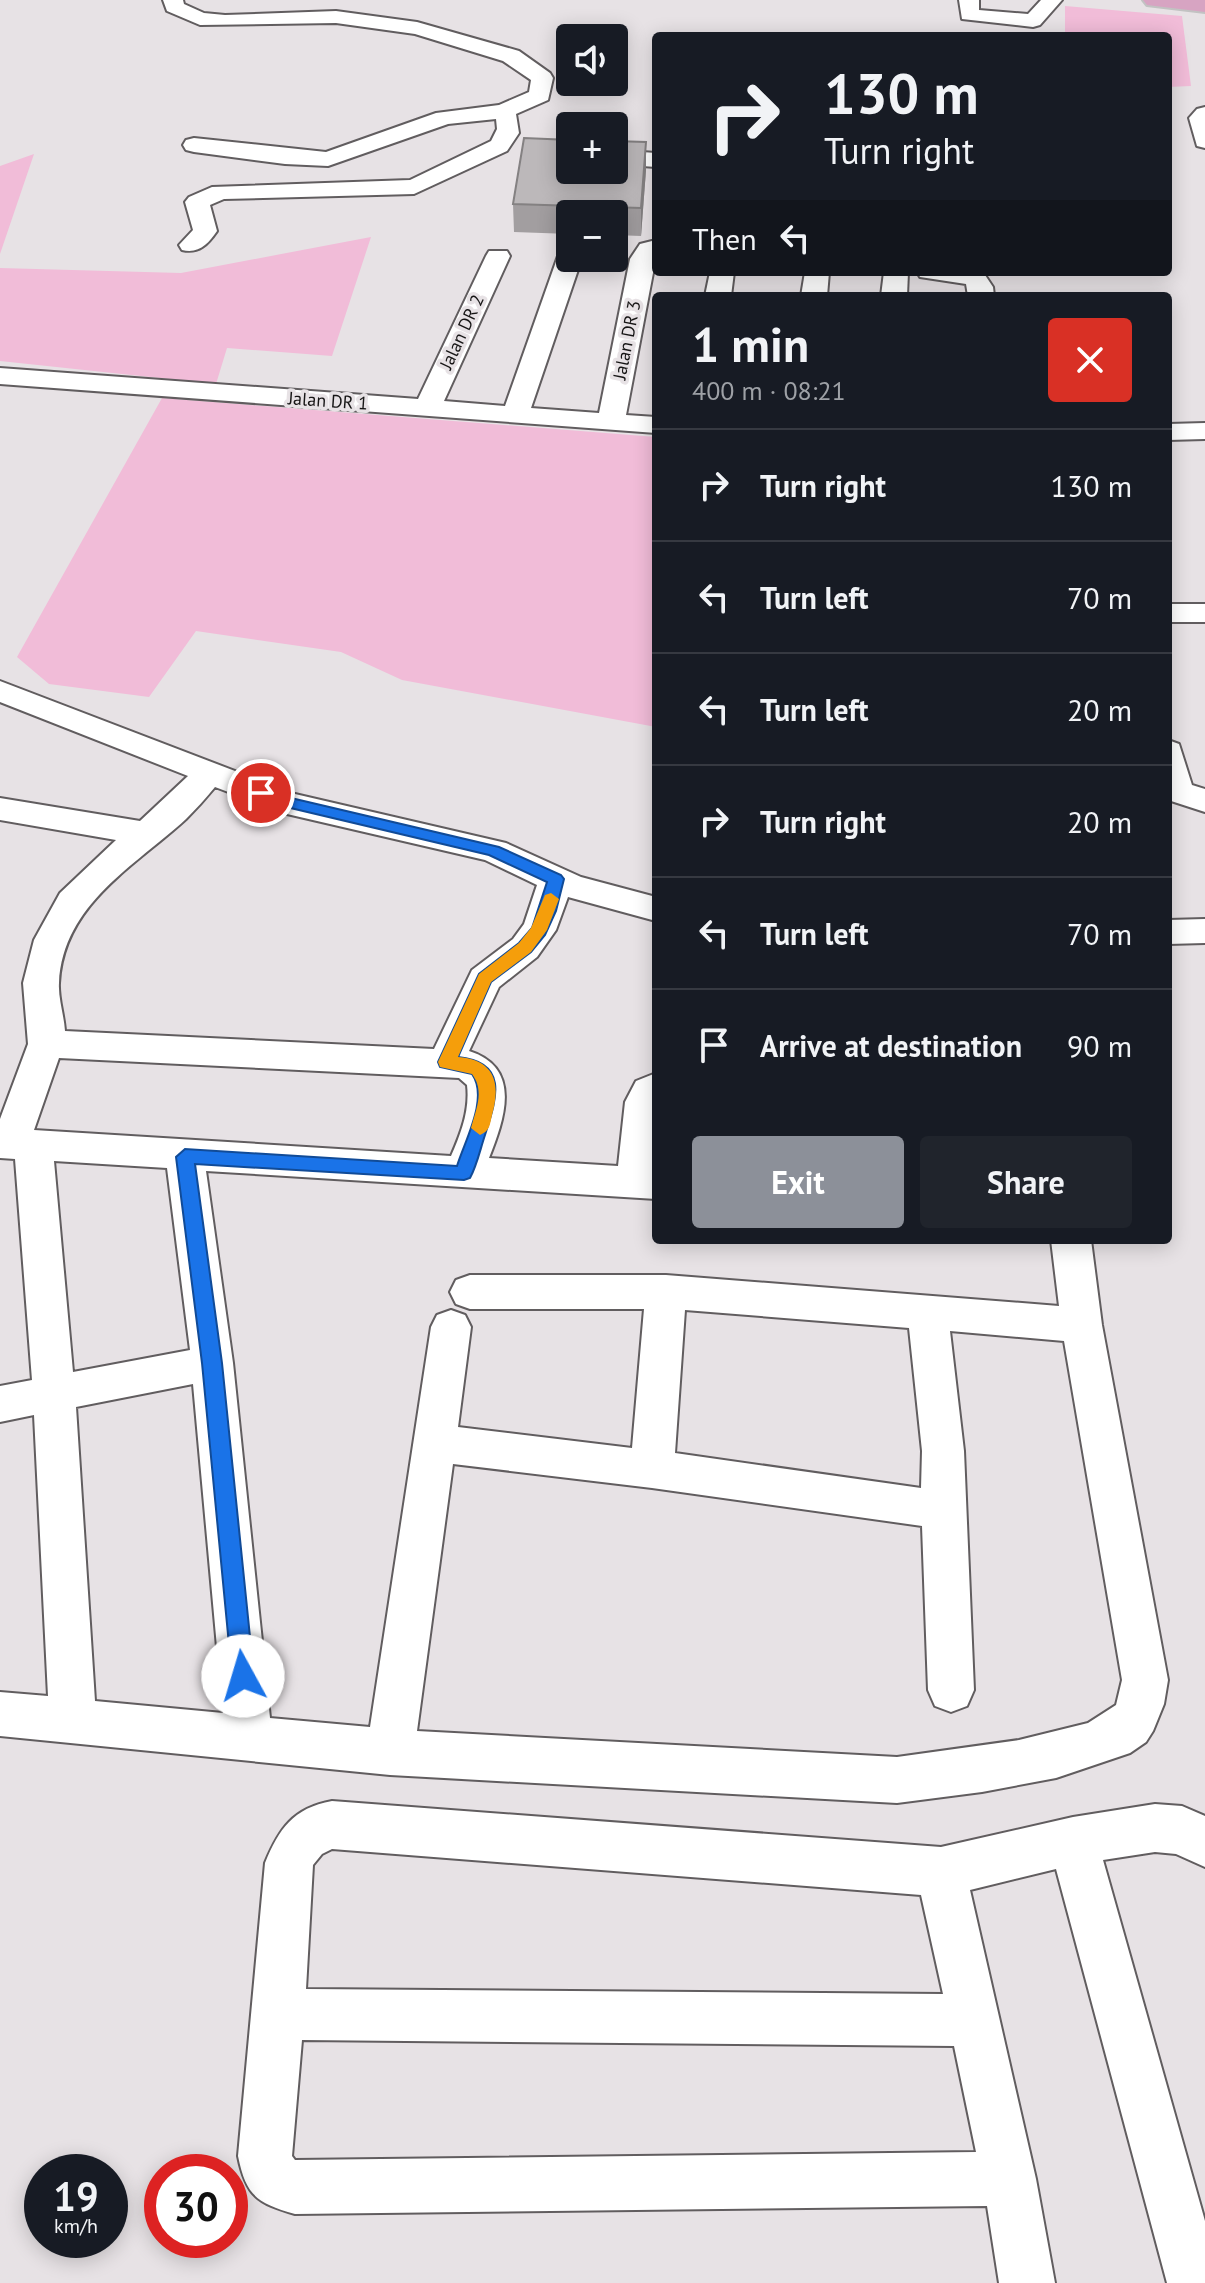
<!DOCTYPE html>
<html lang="en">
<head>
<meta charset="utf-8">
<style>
  :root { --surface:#171b24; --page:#20242c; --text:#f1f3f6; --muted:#9ea1a6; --line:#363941; --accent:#8c9099 }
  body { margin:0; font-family:"PT Sans",sans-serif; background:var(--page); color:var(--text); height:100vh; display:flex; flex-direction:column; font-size:30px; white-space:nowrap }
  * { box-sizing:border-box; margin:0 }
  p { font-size:26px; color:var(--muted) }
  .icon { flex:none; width:44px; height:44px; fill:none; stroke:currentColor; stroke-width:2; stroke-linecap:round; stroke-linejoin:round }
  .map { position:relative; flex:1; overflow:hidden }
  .drawer { position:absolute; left:652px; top:292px; width:520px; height:952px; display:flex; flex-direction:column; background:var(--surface); border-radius:8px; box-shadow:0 4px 20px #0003 }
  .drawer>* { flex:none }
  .guide { position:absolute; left:652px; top:32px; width:520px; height:244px; border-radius:8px; box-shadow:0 4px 20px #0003; background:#171b24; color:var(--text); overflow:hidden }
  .tools { position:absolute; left:556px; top:24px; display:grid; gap:16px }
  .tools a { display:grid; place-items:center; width:72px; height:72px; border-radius:8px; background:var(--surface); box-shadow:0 4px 20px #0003; font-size:40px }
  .speed { position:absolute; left:24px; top:2154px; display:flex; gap:16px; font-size:40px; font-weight:700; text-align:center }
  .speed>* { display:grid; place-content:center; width:104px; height:104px; border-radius:50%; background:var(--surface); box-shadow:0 4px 20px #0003; line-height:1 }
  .speed small { font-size:20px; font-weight:400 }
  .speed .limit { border:12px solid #d22; background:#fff; color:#111 }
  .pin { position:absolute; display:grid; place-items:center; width:68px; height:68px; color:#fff; margin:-34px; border:4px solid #fff; border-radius:50%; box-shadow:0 2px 8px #0007 }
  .me { position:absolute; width:88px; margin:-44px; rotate:354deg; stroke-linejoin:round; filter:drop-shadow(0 0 6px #0008) }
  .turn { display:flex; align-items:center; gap:28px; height:168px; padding:0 40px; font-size:36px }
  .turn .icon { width:104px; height:104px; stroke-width:2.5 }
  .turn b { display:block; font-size:56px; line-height:68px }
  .then { display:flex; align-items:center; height:76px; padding:0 40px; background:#0003; gap:16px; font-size:30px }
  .round { display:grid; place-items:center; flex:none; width:84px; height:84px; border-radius:8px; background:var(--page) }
  .headline { display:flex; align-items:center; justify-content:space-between; height:136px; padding:0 40px }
  h1 { font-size:48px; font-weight:700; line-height:60px }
  .action { display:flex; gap:16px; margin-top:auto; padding:16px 40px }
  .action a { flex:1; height:92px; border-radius:8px; background:var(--accent); color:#fff; font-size:32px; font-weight:700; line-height:92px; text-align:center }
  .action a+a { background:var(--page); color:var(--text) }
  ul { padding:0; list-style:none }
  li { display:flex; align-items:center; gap:24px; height:112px; padding:0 40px; border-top:2px solid var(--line) }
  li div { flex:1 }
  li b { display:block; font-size:30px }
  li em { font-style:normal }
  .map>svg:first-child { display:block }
  .green { fill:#f1bcd8 }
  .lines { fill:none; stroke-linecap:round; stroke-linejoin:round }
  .minor-casing { stroke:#615d5f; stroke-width:4 }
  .major-casing { stroke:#c2c2c2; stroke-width:4 }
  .minor { fill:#fff; fill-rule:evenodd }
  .major { fill:#d7a4c2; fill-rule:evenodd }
  .wall { fill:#a29ea0 }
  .shaded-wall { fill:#848182 }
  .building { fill:#bcb8ba; stroke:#848182; stroke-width:2 }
  .route { fill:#1a73e8; stroke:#114b97; stroke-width:2 }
  .slow { fill:#f59e0b }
  .labels { text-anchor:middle; stroke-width:7; stroke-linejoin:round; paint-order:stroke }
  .far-street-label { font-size:18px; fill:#161515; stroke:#e7e2e5 }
</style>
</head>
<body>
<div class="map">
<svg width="1205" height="2283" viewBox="0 0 1205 2283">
  <rect width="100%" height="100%" fill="#e7e2e5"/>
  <g class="green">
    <path d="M1065,6L1182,16L1191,86L1168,87V36H1065Z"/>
    <path d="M34,154L0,254V166Z"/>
    <path d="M371,237L332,356L227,348L216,384L0,361V268L181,273Z"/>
    <path d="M162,398L656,437V727L402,680L341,652L196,631L149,697L49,684L17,657Z"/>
  </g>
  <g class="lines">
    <g class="minor-casing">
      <g id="minor">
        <path d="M163,0H183L184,4L204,13L225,15L336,11L417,22L519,51L550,73L553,78L548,100L516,114L519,133L507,151L414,194L224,199L210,205L217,231C208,244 199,254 182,250L179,245L193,230L185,202L189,197L212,187L410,180L491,141L497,129L496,119L448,124L328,166L285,164L194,152L186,150L183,145L186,140L194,138L326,152L436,113L499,105L529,92L531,80L503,61L415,34L336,23L200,25L167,11Z"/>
        <path d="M959,0H979V10L1028,14L1041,0H1062L1040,25L1033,27L962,19Z"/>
        <path d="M1205,107V148L1197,146L1189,118L1197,109Z"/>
        <path d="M614,150L656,153V167L614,164Z"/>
        <path d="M656,240V257L626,415L656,417V433L0,384V368L418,399L486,256L489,251H507L510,256L444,401L505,406L558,256L561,251L570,249V258H582L531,408L599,413L630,259L640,244Z"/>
        <path d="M710,272H734L731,296H705Z"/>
        <path d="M805,272H829L827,296H801Z"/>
        <path d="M884,272H908L907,296H881Z"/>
        <path d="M917,272H983L993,287L994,296H968L966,284L920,277Z"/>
        <path d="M1205,423V439L1168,440V424Z"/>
        <rect x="1168" y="604" width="37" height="18"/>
        <path d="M0,681L295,794L506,843L581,877L656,897V921L568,897L556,930L537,957L499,987L469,1051C523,1068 504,1120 489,1158L618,1166L625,1102L636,1081L656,1073V1199L206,1171L233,1363L270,1718L370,1727L431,1327L437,1315L451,1310L465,1315L471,1327L458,1427L632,1448L644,1309H470L456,1304L450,1292L456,1280L470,1275H666L1059,1306L1051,1240H1091L1102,1325L1168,1680L1164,1704L1153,1731L1146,1742L1130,1753L1056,1778L982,1792L897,1803L390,1775L0,1736V1692L48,1696L34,1415L0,1422V1386L32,1380L15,1159L0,1158V1119L28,1044L23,983L34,940L60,893L116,840L0,820V798L140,821L188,776L0,702ZM215,787L287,814L485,860L537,885L524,924L513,939L472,970L434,1049L65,1031C64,1015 58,998 59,983C63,904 135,866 186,819C196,809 206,798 215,787ZM59,1058L459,1078L467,1085C470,1110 461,1133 451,1156L34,1130ZM54,1161L167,1168L190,1350L73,1372ZM685,1310L909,1328L922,1451L921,1488L675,1453ZM950,1331L1064,1341L1122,1680L1116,1705L1088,1723L1019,1740L897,1757L417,1731L453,1464L652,1488L922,1526L928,1690L935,1706L951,1712L967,1706L974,1690L964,1451ZM193,1384L223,1713L95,1701L76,1407Z"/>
        <path d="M1168,740L1179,744L1192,785L1205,789V812L1168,800Z"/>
        <path d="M1205,919V943L1168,944V920Z"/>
        <path d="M332,1801L941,1847L1073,1817L1155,1804L1182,1806L1205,1816V1867L1176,1854L1155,1852L1103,1860L1205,2221V2283H1167L1056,1869L970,1890L1036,2179L1055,2283H999L987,2206L295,2214C257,2203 246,2196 238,2156L265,1863C279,1829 293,1808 332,1801ZM332,1849L921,1895L943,1994L306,1989L313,1865L322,1854ZM302,2040L954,2046L976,2152L295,2160L292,2156Z"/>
      </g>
    </g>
    <g class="major-casing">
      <path id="major" d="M1143,0H1205V12L1147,5Z"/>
    </g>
    <use href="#minor" class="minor"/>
    <use href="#major" class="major"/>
  </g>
  <path class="wall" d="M646,142V170L641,236L614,235V214H570V234L514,232L513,204Z"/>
  <path class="shaded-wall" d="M646,142V170L641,236V208Z"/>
  <path class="building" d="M524,138L570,140V170H614V141L646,142L641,208L513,204Z"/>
  <path class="route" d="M261,788L291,798L499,847L561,875L564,879L556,911L545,935L531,952L491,982L458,1057C510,1062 496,1100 485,1135C480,1150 477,1165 470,1178L464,1180L195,1164L222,1363L254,1676L251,1683L243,1686L235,1683L232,1676L202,1363L176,1157L185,1149L457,1166C465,1140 489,1098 472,1074L440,1067L438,1062L479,974L519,943L532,928L547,882L489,855L282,806L256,797L253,793Z"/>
  <path class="slow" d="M551,893L559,899L547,930L531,952L491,982L458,1057C495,1060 501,1083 492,1115C490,1124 490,1131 480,1135L471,1128C476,1109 485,1091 472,1074L440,1067L438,1062L479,974L519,943L531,928L545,895Z"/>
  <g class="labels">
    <g class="far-street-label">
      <text transform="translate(462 332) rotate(-65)" y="6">Jalan DR 2</text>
      <text transform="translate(627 340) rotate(-79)" y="6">Jalan DR 3</text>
      <text transform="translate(328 401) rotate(4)" y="6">Jalan DR 1</text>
    </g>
  </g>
</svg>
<div class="tools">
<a><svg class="icon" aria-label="sound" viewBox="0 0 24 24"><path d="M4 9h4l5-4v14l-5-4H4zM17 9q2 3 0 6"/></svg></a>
<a>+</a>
<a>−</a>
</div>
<div class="speed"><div>19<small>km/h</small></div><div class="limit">30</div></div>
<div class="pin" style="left:261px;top:793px;background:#d93025"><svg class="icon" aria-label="arrive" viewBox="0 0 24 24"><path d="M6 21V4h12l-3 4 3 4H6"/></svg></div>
<svg class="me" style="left:243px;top:1676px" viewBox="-20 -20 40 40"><circle r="19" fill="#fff"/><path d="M0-13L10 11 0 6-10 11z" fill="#1a73e8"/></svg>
<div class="guide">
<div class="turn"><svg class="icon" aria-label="right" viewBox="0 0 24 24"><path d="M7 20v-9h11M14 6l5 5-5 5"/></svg><div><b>130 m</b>Turn right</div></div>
<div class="then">Then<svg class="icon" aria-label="left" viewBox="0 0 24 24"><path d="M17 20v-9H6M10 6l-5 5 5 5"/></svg></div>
</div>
<section class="drawer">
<div class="headline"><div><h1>1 min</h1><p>400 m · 08:21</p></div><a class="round" style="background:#d93025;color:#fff"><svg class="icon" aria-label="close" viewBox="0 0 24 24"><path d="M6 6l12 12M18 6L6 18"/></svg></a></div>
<ul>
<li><svg class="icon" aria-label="right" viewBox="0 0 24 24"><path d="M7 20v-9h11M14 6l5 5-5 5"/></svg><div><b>Turn right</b></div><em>130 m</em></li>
<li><svg class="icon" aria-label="left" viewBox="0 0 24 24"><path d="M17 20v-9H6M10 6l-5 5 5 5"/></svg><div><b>Turn left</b></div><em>70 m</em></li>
<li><svg class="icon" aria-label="left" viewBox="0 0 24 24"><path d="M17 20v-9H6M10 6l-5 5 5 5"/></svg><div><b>Turn left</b></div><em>20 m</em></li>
<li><svg class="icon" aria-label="right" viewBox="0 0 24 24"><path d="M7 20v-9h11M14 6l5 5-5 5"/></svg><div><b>Turn right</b></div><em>20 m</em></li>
<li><svg class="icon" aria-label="left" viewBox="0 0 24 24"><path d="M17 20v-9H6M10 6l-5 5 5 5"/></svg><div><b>Turn left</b></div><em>70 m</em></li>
<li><svg class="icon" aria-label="arrive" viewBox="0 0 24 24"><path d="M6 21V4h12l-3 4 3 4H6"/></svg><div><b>Arrive at destination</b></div><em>90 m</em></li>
</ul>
<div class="action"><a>Exit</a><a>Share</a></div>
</section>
</div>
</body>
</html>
